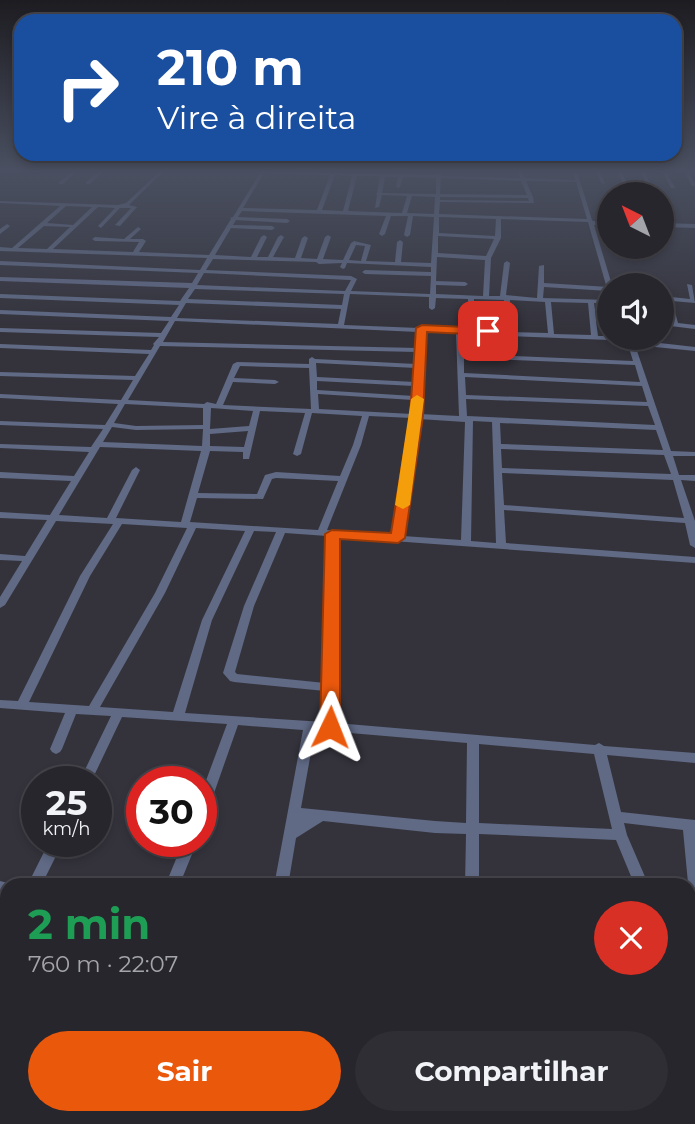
<!DOCTYPE html>
<html lang="pt">
<head>
<meta charset="utf-8">
<style>
  :root { --surface:#27262d; --page:#2f2e35; --text:#f1f3f6; --muted:#a4a5aa; --line:#434349; --accent:#ea580c }
  body { margin:0; font-family:Montserrat,sans-serif; background:var(--page); color:var(--text); height:100vh; display:flex; flex-direction:column; font-size:26px; white-space:nowrap }
  * { box-sizing:border-box; margin:0 }
  p { font-size:23px; color:var(--muted) }
  .icon { flex:none; width:38px; height:38px; fill:none; stroke:currentColor; stroke-width:2; stroke-linecap:round; stroke-linejoin:round }
  .map { position:relative; flex:1; overflow:hidden }
  .details { position:absolute; left:0px; top:878px; width:696px; height:247px; display:flex; flex-direction:column; background:var(--surface); border-radius:21px 21px 0 0; box-shadow:0 4px 10px #0003,0 0 0 2px var(--line) }
  .details>* { flex:none }
  .hud { position:absolute; left:14px; top:14px; width:668px; height:147px; border-radius:21px; box-shadow:0 4px 10px #0003,0 0 0 2px var(--line); background:#1a4fa0; color:#fff; overflow:hidden }
  .needle { width:46px; rotate:318deg }
  .buttons { position:absolute; left:597px; top:182px; display:grid; gap:14px }
  .buttons a { display:grid; place-items:center; width:77px; height:77px; border-radius:50%; background:var(--surface); box-shadow:0 4px 10px #0003,0 0 0 2px var(--line); font-size:35px }
  .speed { position:absolute; left:21px; top:766px; display:flex; gap:14px; font-size:35px; font-weight:700; text-align:center }
  .speed>* { display:grid; place-content:center; width:91px; height:91px; border-radius:50%; background:var(--surface); box-shadow:0 4px 10px #0003,0 0 0 2px var(--line); line-height:1 }
  .speed small { font-size:18px; font-weight:400 }
  .speed .limit { border:10px solid #d22; background:#fff; color:#111 }
  .pin { position:absolute; display:grid; place-items:center; width:60px; height:60px; color:#fff; margin:-30px; border-radius:14px; box-shadow:0 4px 10px #0006 }
  .me { position:absolute; width:77px; margin:-38px; rotate:2deg; stroke-linejoin:round; filter:drop-shadow(0 0 5px #0008) }
  .turn { display:flex; align-items:center; gap:24px; height:147px; padding:0 28px; font-size:32px }
  .turn .icon { width:91px; height:91px; stroke-width:2.5 }
  .turn b { display:block; font-size:49px; line-height:60px }
  .round { display:grid; place-items:center; flex:none; width:74px; height:74px; border-radius:37px; background:var(--page) }
  .overview { display:flex; align-items:center; justify-content:space-between; height:119px; padding:0 28px }
  h1 { font-size:42px; font-weight:700; line-height:52px; color:#1e9e55 }
  .primary-button { display:flex; gap:14px; margin-top:auto; padding:14px 28px }
  .primary-button a { flex:1; height:80px; border-radius:42px; background:var(--accent); color:#fff; font-size:28px; font-weight:700; line-height:80px; text-align:center }
  .primary-button a+a { background:var(--page); color:var(--text) }
  .map>svg:first-child { display:block }
  .lines { fill:none; stroke-linecap:round; stroke-linejoin:round }
  .minor { fill:#606a85; fill-rule:evenodd }
  .route { fill:#ea580c; stroke:#983908; stroke-width:2 }
  .slow { fill:#f59e0b }
</style>
</head>
<body>
<div class="map">
<svg width="695" height="1124" viewBox="0 0 695 1124">
  <rect width="100%" height="100%" fill="#34333c"/>
  <g class="lines">
    <g class="minor">
      <path d="M73,171H77L63,184H59V182Z"/>
      <path d="M100,171H104L90,184H86V182Z"/>
      <path d="M160,171H164L129,205L137,207L120,226L115,225L131,208H120L101,228L98,226L115,208L98,207L53,249L133,252L139,242L95,241L92,239L95,237L124,239L138,227L141,229L130,239H143L146,241L139,252L209,255L231,219L230,218L233,217L260,173L241,172L239,171L437,175L439,172L441,173V176L520,178L518,171H522L525,178L575,180L573,171H577L592,220L593,221H609V225H594L612,285H609V287L606,285L588,222L501,219V238L491,258L489,296H500L504,263L507,261L510,263L506,295L537,298L539,266L544,265V283L609,287V291L544,287L543,298L609,300V304L594,303L596,317L609,318V322L596,321L598,336H609V338H612L609,340L462,334L464,354L633,361L626,338H632L633,340L695,347V351L635,345L671,451L695,452V456H673L679,475H695V481L681,480L695,521V548L690,545L685,523L504,510L506,543L695,557V563L337,537L336,685L338,688L336,691V723L595,745L599,743L604,746L695,753V763L607,755L621,812L695,820V889L690,887L688,883L683,830L624,823L627,835L649,886H635L616,840L479,834V886H465L466,834L435,833L323,821L296,838L288,886H274L303,730L238,725L207,813L206,817L201,818V794L227,724L122,717L91,782H79L111,716L76,714L62,749L60,752L56,754L52,752L50,749L65,713L0,708V700L18,701L80,576L113,524L56,521L5,605L0,608V597L22,561L0,560V554L25,556L47,520L0,518V512L50,515L71,481L0,478V472L74,476L89,452L0,448V444L91,447L103,429L0,425V421L105,425L118,404L0,398V394L121,400L133,380L0,376V372L135,376L149,354L0,348V344L151,350L154,345L153,344L159,337L0,332V328L161,333L169,321L0,314V310L171,317L179,305L0,298V294L180,301L189,288L0,281V277L192,283L198,273L0,265V261L200,270L207,258L0,251V247L12,248L60,206L0,203V201L118,205L126,203ZM264,173L330,175L317,210L243,208ZM335,175L352,176L343,211L322,210ZM357,176H380L377,193L376,194L377,195L375,208L379,207L382,195L407,196L402,213L348,211ZM385,177H398L396,187L398,188L400,187L403,177L436,178V194L382,193ZM441,178L521,181L527,195L440,194ZM526,181L576,182L587,219L439,214L440,202L534,203L533,197ZM412,196L435,197L434,214L407,213ZM440,197L528,198L529,201L440,200ZM66,206L92,207L73,225L47,223ZM242,211L386,216L379,234L382,236L385,234L391,216H408L404,235L407,237L410,235L413,216L434,217L431,263L401,262L403,242L400,240L397,242L395,262L366,261L371,245L354,241L351,243L343,260L323,259L331,237L328,235L325,237L317,259L301,258L308,238L305,236L302,238L295,258L273,257L284,237L281,235L278,237L268,257H257L267,237L264,235L261,237L251,257L215,255L231,228L272,230L275,228L272,226L233,225L236,220L287,223L290,221L287,219L238,217ZM439,217L496,219L495,236L439,233ZM44,226L70,227L47,249L18,248ZM438,236L494,239L486,256L438,253ZM356,245L365,246L361,261L349,260ZM437,257L485,260L483,296L436,294V285L465,286L468,284L465,282L436,281ZM213,259L316,262L319,264L342,263L340,267L343,269L345,268L347,263L431,267V272L365,270L362,272L365,274L431,276L430,294L351,291L357,279L351,276L206,270ZM204,273L350,280H351L345,291L197,285ZM195,289L344,294L342,305L188,299ZM350,294L429,297V308L432,310L435,308L436,298L468,299V330L459,328L456,330L425,328L422,326L419,328L344,325ZM474,299L504,300L502,331L474,330ZM510,300L545,302L548,333L508,332ZM551,302L588,303L591,335L554,334ZM186,303L341,309L338,324L177,318ZM175,321L418,332L417,348L163,342ZM425,332L456,333L459,416L420,414ZM160,346L417,352L416,364L315,359L312,357L309,359V364L237,362L233,364L216,404L207,402L204,404L128,400ZM464,358L635,365L640,382L464,373ZM316,363L416,368L415,382L317,377ZM240,366L309,368L311,409L223,405L233,382L275,384L279,382L275,380L234,378ZM465,377L642,386L647,402L466,395ZM317,381L414,386V396L317,390ZM318,394L413,400L412,414L319,409ZM466,399L648,406L655,425L467,416ZM125,404L203,408V425L136,426L114,423ZM211,408L253,411L249,426L210,429ZM260,411L305,413L293,454L297,456L301,454L312,413L362,416L353,445L340,476L276,472L265,475L257,494L198,493L210,451L243,452V459H249ZM369,416L412,418L394,535L327,530L361,445ZM419,419L465,422L461,540L403,536ZM473,421L492,422L496,543L471,541ZM500,423L656,430L663,450L501,444ZM112,427L136,430L203,429L202,446L103,442ZM248,431L244,447L210,446V434ZM100,447L201,451L181,522L116,518L140,470L136,467L132,470L107,518L59,515ZM501,449L664,455L671,474L502,468ZM502,473L673,480L684,518L504,505ZM276,478L338,481L318,530L190,522L197,498L263,499L272,479ZM122,524L187,528L155,593L89,706L29,702L90,576ZM196,528L245,531L202,620L173,712L100,707L165,593ZM254,531L276,532L244,606L223,673L230,681L234,682L325,691L324,722L185,713L212,620ZM285,533L327,536L325,683L237,674L235,672L254,606ZM315,730L467,743L466,823L435,821L301,808ZM479,744L594,754L612,829L479,823Z"/>
      <path d="M596,171H600L605,184L601,183Z"/>
      <path d="M617,171H621L628,185H624Z"/>
      <path d="M640,171H644L652,187H648Z"/>
      <path d="M662,171H666L675,188H671Z"/>
      <path d="M684,171H688L695,183V186H692Z"/>
      <path d="M662,223L695,224V228L662,227Z"/>
      <path d="M7,224L10,226L9,227L0,234V229Z"/>
      <path d="M655,281L658,283L657,285H651Z"/>
      <path d="M687,284L692,285L695,303L672,301L678,323L695,325V329L662,325V321L671,322L666,300H662V296L690,299Z"/>
      <path d="M49,842H63L41,886H27Z"/>
      <path d="M183,842H197L179,886H165Z"/>
      <path d="M0,881L12,884L13,886H7V894L0,893Z"/>
      <path d="M0,949L7,950V964L0,963Z"/>
      <path d="M690,986L695,987V1003L690,1001Z"/>
      <rect x="0" y="1019" width="7" height="16"/>
      <path d="M690,1096L695,1098V1124H684V1118H690Z"/>
      <path d="M31,1118H48L47,1124H29Z"/>
      <path d="M249,1118H266V1124H248Z"/>
      <path d="M365,1118H382V1124H364Z"/>
      <path d="M448,1118H464L465,1124H447Z"/>
      <path d="M526,1118H542L543,1124H525Z"/>
    </g>
  </g>
  <linearGradient id="sky" x2="0" y2="1"><stop stop-color="#1d1c21"/><stop offset="0.52" stop-color="#4a5061"/><stop offset="1" stop-color="#4a5061" stop-opacity="0"/></linearGradient>
  <rect width="695" height="328" fill="url(#sky)"/>
  <path class="route" d="M422,325L488,328L494,331L488,335L427,332L423,416L405,538L398,543L340,539V727L330,734L320,727L325,534L332,530L391,533L410,416L416,328Z"/>
  <path class="slow" d="M417,395L424,399L410,505L403,509L395,505L411,399Z"/>
</svg>
<div class="buttons">
<a><svg class="needle" viewBox="-14 -14 28 28"><path d="M0-13l5 13h-10z" fill="#e53935"/><path d="M0 13l5-13h-10z" fill="#a4a5aa"/></svg></a>
<a><svg class="icon" aria-label="sound" viewBox="0 0 24 24"><path d="M4 9h4l5-4v14l-5-4H4zM17 9q2 3 0 6"/></svg></a>
</div>
<div class="speed"><div>25<small>km/h</small></div><div class="limit">30</div></div>
<div class="pin" style="left:488px;top:331px;background:#d93025"><svg class="icon" aria-label="arrive" viewBox="0 0 24 24"><path d="M6 21V4h12l-3 4 3 4H6"/></svg></div>
<svg class="me" style="left:330px;top:727px" viewBox="-20 -20 40 40"><path d="M0-17L14 15 0 8-14 15z" fill="#ea580c" stroke="#fff" stroke-width="4"/></svg>
<div class="hud">
<div class="turn"><svg class="icon" aria-label="right" viewBox="0 0 24 24"><path d="M7 20v-9h11M14 6l5 5-5 5"/></svg><div><b>210 m</b>Vire à direita</div></div>
</div>
<section class="details">
<div class="overview"><div><h1>2 min</h1><p>760 m · 22:07</p></div><a class="round" style="background:#d93025;color:#fff"><svg class="icon" aria-label="close" viewBox="0 0 24 24"><path d="M6 6l12 12M18 6L6 18"/></svg></a></div>
<div class="primary-button"><a>Sair</a><a>Compartilhar</a></div>
</section>
</div>
</body>
</html>
